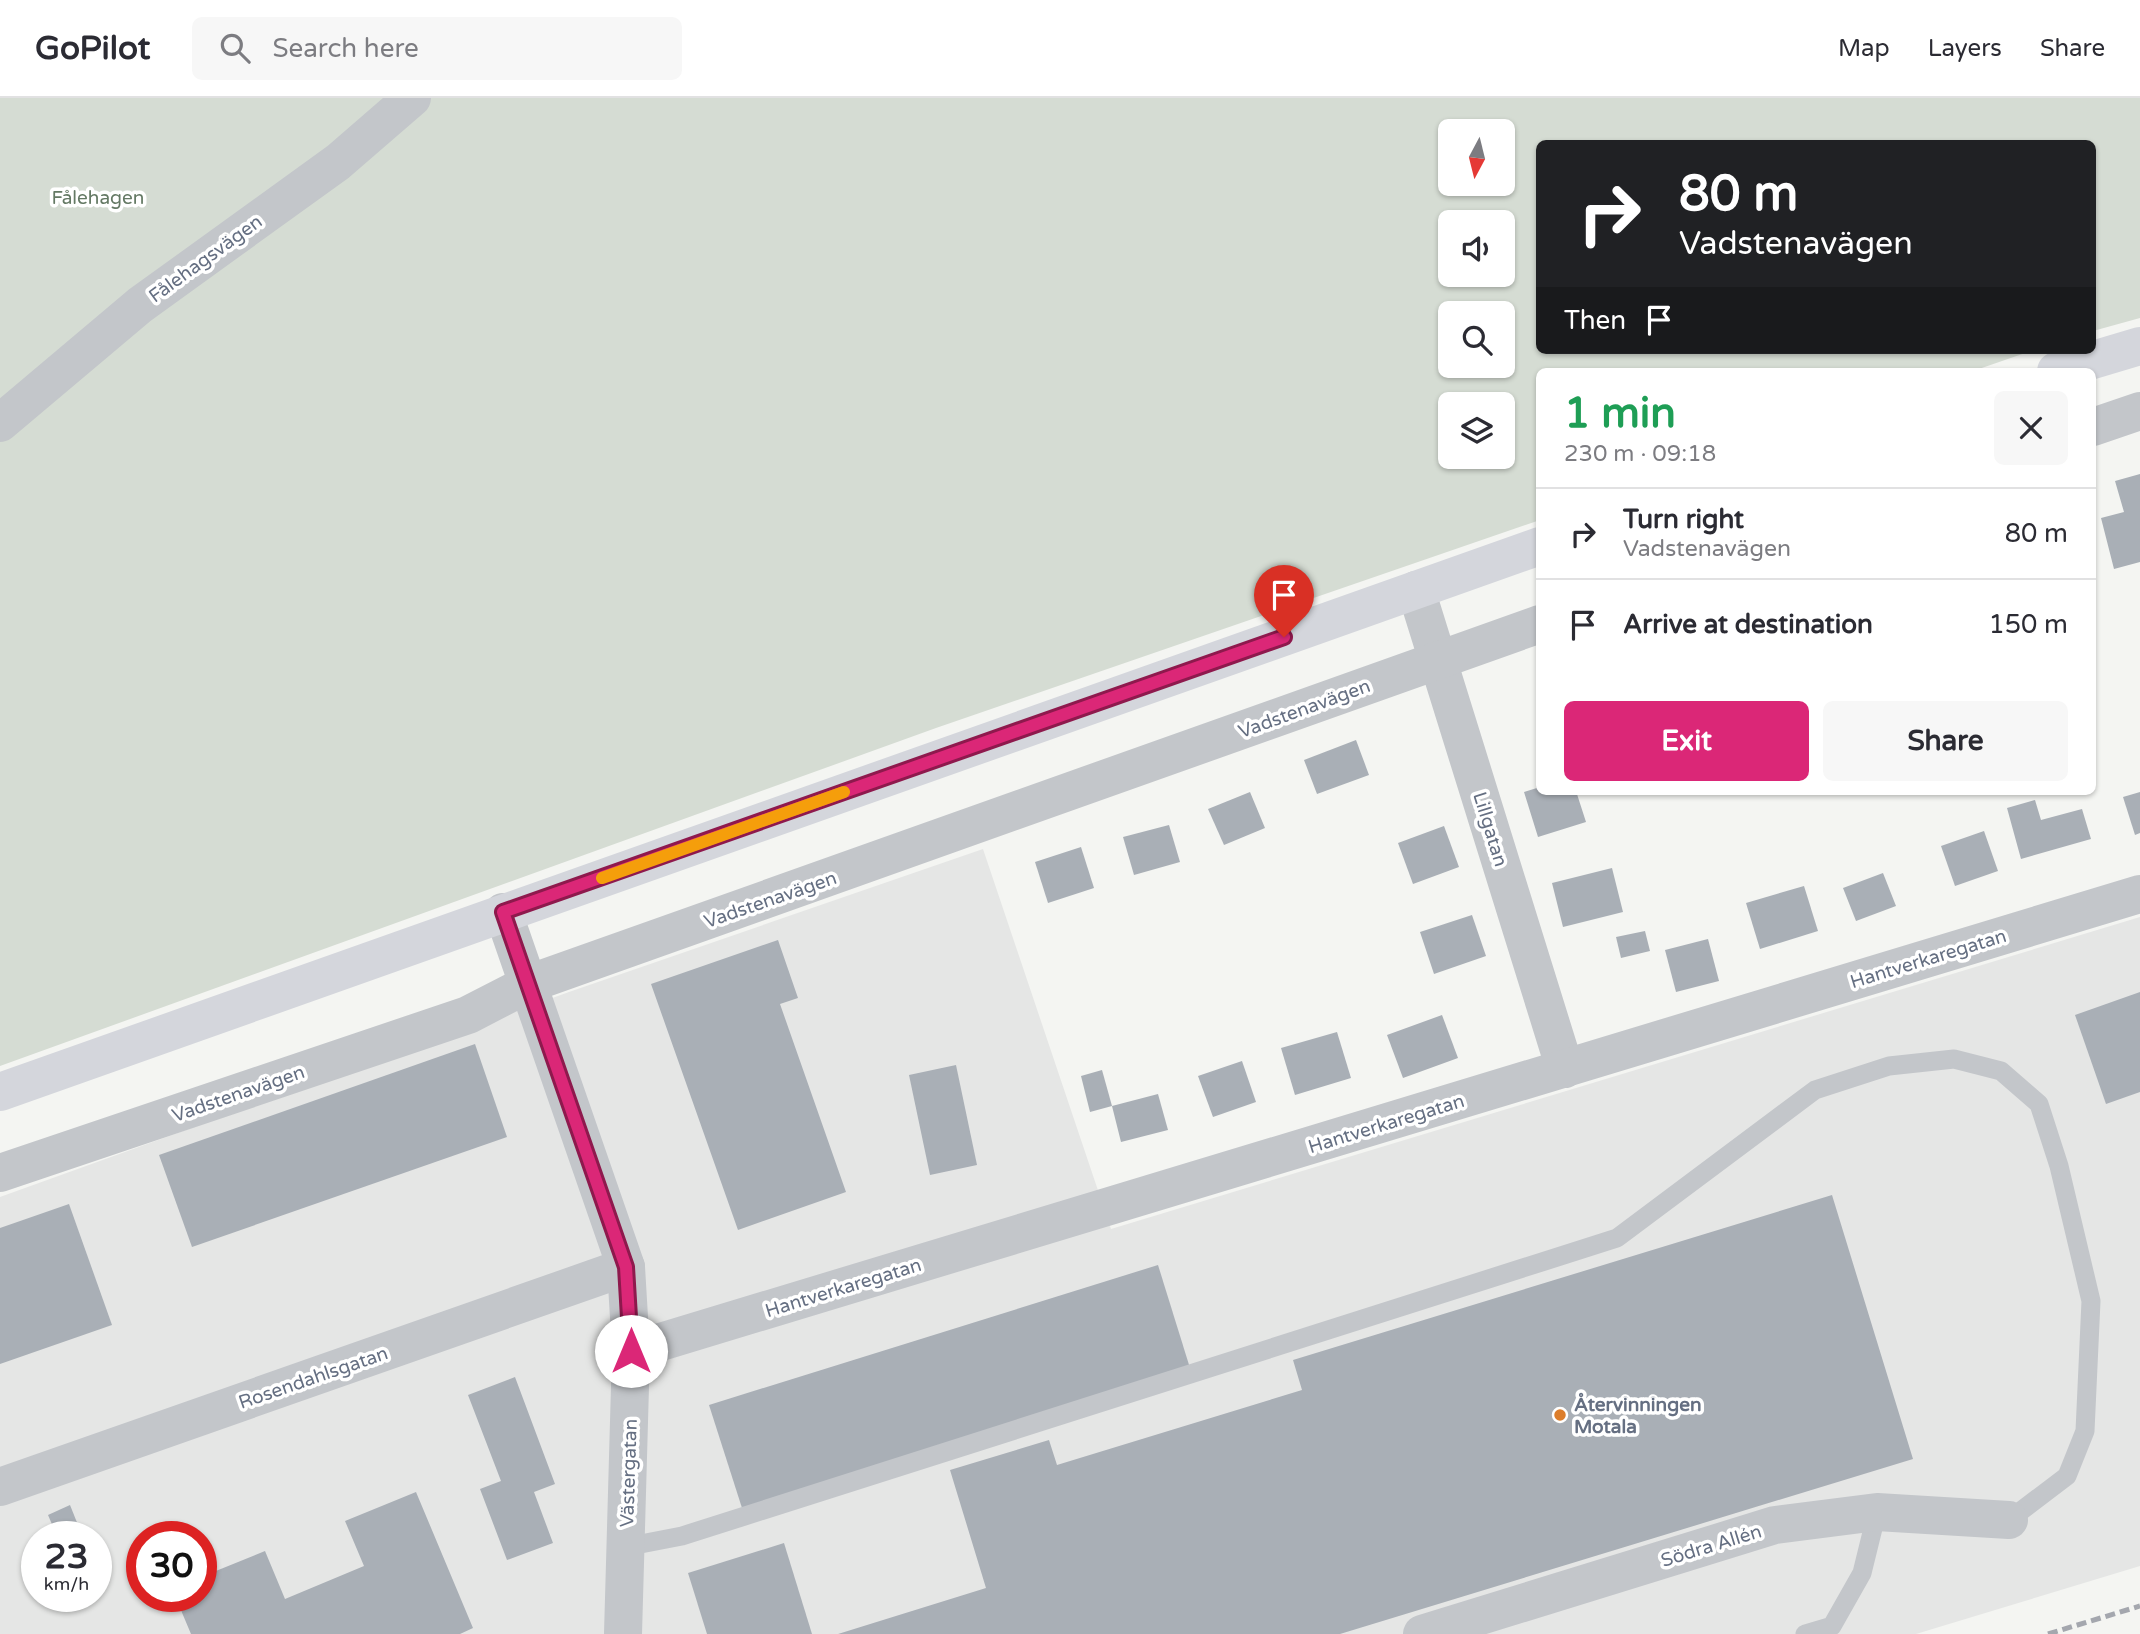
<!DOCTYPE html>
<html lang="en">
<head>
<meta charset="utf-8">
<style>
  :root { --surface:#fff; --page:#f7f7f7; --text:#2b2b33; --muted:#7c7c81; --line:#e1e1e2; --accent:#db2777 }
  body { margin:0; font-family:"Varela Round",sans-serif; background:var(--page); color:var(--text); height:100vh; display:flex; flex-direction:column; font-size:26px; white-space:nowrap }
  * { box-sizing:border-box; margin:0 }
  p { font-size:23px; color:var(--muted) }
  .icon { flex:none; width:38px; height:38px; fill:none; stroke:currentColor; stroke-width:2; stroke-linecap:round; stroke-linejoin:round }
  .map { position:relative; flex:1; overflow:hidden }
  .panel { position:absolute; left:1536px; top:270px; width:560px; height:427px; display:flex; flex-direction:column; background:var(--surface); border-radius:10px; box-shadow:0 2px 5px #0004 }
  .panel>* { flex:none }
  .guide { position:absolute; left:1536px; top:42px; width:560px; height:214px; border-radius:10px; box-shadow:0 2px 5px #0004; background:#202124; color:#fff; overflow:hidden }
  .needle { width:46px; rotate:187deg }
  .tools { position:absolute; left:1438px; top:21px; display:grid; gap:14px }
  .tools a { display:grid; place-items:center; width:77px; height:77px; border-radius:10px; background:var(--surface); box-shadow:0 2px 5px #0004; font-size:35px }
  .speed { position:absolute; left:21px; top:1423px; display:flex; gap:14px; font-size:35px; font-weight:700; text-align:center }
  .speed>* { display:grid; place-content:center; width:91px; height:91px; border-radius:50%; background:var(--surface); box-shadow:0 2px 5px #0004; line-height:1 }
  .speed small { font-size:18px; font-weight:400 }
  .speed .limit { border:10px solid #d22; background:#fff; color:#111 }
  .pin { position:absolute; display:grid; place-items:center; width:60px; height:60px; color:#fff; margin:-72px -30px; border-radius:50% 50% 50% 0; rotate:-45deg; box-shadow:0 0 7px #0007 }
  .pin .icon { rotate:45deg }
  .me { position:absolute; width:77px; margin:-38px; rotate:0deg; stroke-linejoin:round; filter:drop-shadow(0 0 5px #0008) }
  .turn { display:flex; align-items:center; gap:24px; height:147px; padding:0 28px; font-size:32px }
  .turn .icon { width:91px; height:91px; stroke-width:2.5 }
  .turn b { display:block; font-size:49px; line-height:60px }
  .then { display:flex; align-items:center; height:66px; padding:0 28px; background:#0003; gap:14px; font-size:26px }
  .round { display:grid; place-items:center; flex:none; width:74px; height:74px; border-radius:10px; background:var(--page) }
  .summary { display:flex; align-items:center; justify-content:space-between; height:119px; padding:0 28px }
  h1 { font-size:42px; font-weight:700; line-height:52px; color:#1e9e55 }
  .action { display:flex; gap:14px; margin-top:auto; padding:14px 28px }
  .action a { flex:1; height:80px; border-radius:10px; background:var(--accent); color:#fff; font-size:28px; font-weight:700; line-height:80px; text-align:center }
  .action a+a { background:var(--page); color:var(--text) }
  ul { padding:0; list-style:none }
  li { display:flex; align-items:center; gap:21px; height:91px; padding:0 28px; border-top:2px solid var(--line) }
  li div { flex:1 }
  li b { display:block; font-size:26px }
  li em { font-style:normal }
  header { display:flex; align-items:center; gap:42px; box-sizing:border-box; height:98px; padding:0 35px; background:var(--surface); border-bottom:2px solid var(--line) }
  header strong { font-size:33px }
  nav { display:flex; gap:38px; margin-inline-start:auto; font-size:24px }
  .search { width:490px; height:63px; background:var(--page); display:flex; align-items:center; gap:18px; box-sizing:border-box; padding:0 24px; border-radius:10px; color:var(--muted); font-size:26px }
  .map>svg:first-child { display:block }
  .built { fill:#e5e6e5; fill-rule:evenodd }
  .green { fill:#d5dcd3; fill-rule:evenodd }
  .building { fill:#a9afb6 }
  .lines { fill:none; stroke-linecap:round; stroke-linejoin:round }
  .service { stroke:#c3c6ca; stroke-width:19 }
  .minor { stroke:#c3c6ca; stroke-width:38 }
  .secondary { stroke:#d4d6dc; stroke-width:38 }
  .rail { stroke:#a4a7ae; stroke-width:5; stroke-dasharray:10 5; stroke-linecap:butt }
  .route-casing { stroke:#8e194d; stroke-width:18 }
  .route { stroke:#db2777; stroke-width:12 }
  .slow { stroke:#f59e0b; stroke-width:12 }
  .poi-dot { fill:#dc7d2b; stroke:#fff; stroke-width:2.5 }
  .labels { text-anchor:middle; stroke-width:7; stroke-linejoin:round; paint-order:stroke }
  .park-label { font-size:19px; fill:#647964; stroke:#fff }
  .street-label { font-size:19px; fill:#656f82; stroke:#fff }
  .poi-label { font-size:19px; font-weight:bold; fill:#656f82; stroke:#fff; text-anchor:start }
</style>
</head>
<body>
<header>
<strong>GoPilot</strong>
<div class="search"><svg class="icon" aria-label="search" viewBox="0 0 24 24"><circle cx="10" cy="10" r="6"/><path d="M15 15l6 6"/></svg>Search here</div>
<nav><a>Map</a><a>Layers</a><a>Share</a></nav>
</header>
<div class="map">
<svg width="2140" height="1536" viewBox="0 0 2140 1536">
  <rect width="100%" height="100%" fill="#f4f5f2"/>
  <path class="built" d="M983,751L1111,1131L2140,819V1468L1916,1536H0V1099L569,894ZM37,1438H96V1498H37ZM142,1438H201V1498H142Z"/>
  <path class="green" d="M0,0H2140V220L2093,233V46H1540V252H2034L1973,273H1540V422L936,630L0,968ZM1451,33H1503V86H1451ZM1451,124H1503V177H1451ZM1451,215H1503V268H1451ZM1451,306H1503V359H1451Z"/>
  <g class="building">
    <path d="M2140,376V464L2114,471L2101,420L2124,414L2115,383Z"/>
    <path d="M1356,642L1369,677L1317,696L1304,662Z"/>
    <path d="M1540,689V693H1576L1586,724L1538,739L1524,694Z"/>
    <path d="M1250,694L1265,730L1224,747L1208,711Z"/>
    <path d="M2140,694V735L2135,737L2123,699Z"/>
    <path d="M2035,702L2041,722L2082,711L2091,741L2021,761L2007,710Z"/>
    <path d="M1169,727L1180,764L1134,777L1123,739Z"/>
    <path d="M1444,728L1459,769L1413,786L1398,745Z"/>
    <path d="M1984,733L1998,773L1955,788L1941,748Z"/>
    <path d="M1081,749L1094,790L1048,805L1035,764Z"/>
    <path d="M1612,770L1623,814L1563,829L1552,785Z"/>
    <path d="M1883,775L1896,808L1856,823L1843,790Z"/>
    <path d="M1804,788L1818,833L1760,851L1746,805Z"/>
    <path d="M1472,817L1486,858L1434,876L1420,834Z"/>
    <path d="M1645,833L1650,853L1621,860L1616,839Z"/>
    <path d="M1708,841L1719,883L1676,894L1665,852Z"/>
    <path d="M778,842L798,900L780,906L846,1094L738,1132L651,886Z"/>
    <path d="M2140,894V994L2106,1006L2075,917Z"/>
    <path d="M1442,917L1458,960L1403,980L1387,937Z"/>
    <path d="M1337,934L1351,980L1295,997L1281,950Z"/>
    <path d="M475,946L507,1039L192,1149L159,1057Z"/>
    <path d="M1242,963L1256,1004L1213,1019L1198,978Z"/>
    <path d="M956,967L977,1067L930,1077L909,977Z"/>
    <path d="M1102,972L1112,1008L1090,1014L1081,978Z"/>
    <path d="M1158,996L1168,1032L1121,1044L1112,1008Z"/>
    <path d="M1832,1097L1913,1361L1340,1536H838L986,1490L950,1372L1049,1342L1057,1367L1302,1292L1293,1262Z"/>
    <path d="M69,1106L112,1227L0,1266V1130Z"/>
    <path d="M1158,1167L1190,1270L742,1410L709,1307Z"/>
    <path d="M515,1279L555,1386L534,1394L553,1445L507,1462L480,1391L501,1383L468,1297Z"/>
    <path d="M416,1394L473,1530L460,1536H191L175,1498H201V1479L265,1453L285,1501L364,1468L345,1423Z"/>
    <path d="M70,1407L80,1432L57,1438L48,1417Z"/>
    <path d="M784,1445L812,1536H707L688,1475Z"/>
  </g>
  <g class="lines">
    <g class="service">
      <path d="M625,1449L682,1438L1617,1140L1815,992L1889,968L1954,961L2001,973L2039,1006L2059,1068L2091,1203L2085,1333L2067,1378L2009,1422"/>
      <path d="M1805,1536L1832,1528L1862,1475L1877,1414"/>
    </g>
    <g class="minor">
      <path d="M0,325L140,207L338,64L412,0"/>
      <path d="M2093,329L2140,313"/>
      <path d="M1416,492L1565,971"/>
      <path d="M503,814L626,1169L631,1253L623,1536"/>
      <path d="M0,1075L468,917L528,886L1540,526"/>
      <path d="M631,1253L2140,796"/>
      <path d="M0,1389L626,1169"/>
      <path d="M1422,1536L1775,1427L1877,1414L2009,1422"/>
    </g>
    <g class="secondary">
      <path d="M2056,273L2140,248"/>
      <path d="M0,994L1540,448"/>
    </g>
    <path class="rail" d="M2048,1536L2140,1508"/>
  </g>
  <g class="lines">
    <g class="route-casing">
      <path id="route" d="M631,1253L626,1169L503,814L1284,539"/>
    </g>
    <use href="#route" class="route"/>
    <path class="slow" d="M602,780L844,694"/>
  </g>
  <circle class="poi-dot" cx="1560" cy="1317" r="7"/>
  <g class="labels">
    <g class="park-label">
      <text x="98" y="106">Fålehagen</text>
    </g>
    <g class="street-label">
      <text transform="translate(205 160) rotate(-36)" y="7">Fålehagsvägen</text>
      <text transform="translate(1304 610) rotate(-20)" y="7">Vadstenavägen</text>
      <text transform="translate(1491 731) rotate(73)" y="7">Lillgatan</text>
      <text transform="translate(770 801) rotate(-19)" y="7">Vadstenavägen</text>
      <text transform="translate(1928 860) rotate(-17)" y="7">Hantverkaregatan</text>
      <text transform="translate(238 995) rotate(-19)" y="7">Vadstenavägen</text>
      <text transform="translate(1386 1025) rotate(-17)" y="7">Hantverkaregatan</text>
      <text transform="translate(843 1189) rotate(-17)" y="7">Hantverkaregatan</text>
      <text transform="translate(313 1279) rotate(-19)" y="7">Rosendahlsgatan</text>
      <text transform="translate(628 1375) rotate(-88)" y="7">Västergatan</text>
      <text transform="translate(1711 1447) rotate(-17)" y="7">Södra Allén</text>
    </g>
    <g class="poi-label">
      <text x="1574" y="1313">Återvinningen<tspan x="1574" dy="22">Motala</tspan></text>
    </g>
  </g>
</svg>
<div class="tools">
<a><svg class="needle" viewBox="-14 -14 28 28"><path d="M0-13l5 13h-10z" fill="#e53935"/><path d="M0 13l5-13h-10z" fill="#7c7c81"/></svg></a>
<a><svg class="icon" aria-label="sound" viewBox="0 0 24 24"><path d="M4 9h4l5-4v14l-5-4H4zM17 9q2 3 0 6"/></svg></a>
<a><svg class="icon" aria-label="search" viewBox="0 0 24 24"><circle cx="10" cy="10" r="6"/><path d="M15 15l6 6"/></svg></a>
<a><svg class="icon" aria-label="layers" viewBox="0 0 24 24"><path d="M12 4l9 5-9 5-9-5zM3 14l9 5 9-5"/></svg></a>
</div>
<div class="speed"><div>23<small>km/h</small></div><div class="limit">30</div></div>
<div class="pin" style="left:1284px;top:539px;background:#d93025"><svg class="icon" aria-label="arrive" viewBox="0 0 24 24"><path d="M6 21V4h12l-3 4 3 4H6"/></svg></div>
<svg class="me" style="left:631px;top:1253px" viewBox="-20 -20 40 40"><circle r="19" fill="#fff"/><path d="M0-13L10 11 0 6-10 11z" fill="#db2777"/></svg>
<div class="guide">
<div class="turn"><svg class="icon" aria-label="right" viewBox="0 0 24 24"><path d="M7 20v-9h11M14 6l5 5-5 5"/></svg><div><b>80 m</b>Vadstenavägen</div></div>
<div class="then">Then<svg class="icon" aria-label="arrive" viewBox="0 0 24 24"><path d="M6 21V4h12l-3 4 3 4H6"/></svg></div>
</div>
<section class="panel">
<div class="summary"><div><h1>1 min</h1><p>230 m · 09:18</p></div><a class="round"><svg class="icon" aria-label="close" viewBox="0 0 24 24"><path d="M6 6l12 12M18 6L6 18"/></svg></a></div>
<ul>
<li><svg class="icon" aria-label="right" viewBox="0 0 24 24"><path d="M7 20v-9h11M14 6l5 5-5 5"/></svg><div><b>Turn right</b><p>Vadstenavägen</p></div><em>80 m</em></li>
<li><svg class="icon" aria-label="arrive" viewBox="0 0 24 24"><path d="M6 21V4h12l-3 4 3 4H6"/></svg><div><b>Arrive at destination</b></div><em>150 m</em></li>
</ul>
<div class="action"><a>Exit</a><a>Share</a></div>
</section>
</div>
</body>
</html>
